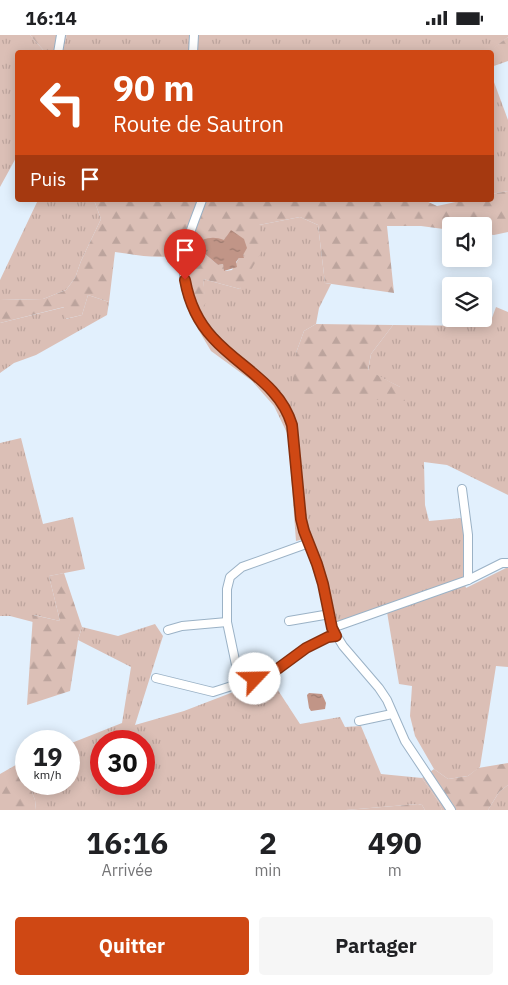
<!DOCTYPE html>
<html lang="fr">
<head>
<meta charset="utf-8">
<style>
  :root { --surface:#fff; --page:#f6f6f6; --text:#202124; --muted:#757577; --accent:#cf4814 }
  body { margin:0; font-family:"IBM Plex Sans",sans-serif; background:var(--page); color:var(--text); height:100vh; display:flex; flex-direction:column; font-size:19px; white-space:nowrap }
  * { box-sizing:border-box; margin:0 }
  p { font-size:16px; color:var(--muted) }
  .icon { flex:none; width:28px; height:28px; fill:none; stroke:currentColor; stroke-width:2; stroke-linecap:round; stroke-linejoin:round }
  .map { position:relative; height:775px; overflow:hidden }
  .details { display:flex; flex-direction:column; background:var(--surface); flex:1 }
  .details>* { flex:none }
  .banner { position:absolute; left:15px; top:15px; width:479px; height:152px; border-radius:5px; box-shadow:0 2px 12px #0003; background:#cf4814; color:#fff; overflow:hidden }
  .controls { position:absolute; left:442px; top:182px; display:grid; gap:10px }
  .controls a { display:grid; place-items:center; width:50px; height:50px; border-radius:5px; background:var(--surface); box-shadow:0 2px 12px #0003; font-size:25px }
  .speed { position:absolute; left:15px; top:695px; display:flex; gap:10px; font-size:25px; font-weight:700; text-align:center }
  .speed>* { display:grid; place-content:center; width:65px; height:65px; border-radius:50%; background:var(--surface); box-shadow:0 2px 12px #0003; line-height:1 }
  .speed small { font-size:12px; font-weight:400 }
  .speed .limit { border:8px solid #d22; background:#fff; color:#111 }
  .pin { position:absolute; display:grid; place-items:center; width:42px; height:42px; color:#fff; margin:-51px -21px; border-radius:50% 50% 50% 0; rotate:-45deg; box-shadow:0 0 5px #0007 }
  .pin .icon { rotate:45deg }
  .me { position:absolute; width:55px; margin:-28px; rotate:66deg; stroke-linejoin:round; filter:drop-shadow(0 0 4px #0008) }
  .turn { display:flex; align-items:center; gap:18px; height:105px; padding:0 15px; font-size:22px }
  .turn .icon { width:65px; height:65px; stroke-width:2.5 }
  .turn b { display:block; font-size:35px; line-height:42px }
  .then { display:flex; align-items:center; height:48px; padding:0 15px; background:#0003; gap:10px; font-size:19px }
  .eta { display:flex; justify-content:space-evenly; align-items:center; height:85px; text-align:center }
  .eta b { font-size:30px; font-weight:700; line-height:35px }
  .cta { display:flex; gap:10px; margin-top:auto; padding:10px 15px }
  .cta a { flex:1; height:58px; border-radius:5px; background:var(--accent); color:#fff; font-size:20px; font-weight:700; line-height:58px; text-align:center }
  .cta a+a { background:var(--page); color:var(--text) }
  .status { display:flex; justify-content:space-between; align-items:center; height:35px; padding:0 25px; background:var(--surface); direction:ltr }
  .status svg { height:14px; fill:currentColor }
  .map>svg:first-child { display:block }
  .grass { fill:url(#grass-tufts); fill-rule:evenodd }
  .forest { fill:url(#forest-firs); fill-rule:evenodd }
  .water { fill:url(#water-ripples) }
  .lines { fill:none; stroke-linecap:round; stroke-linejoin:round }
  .street-casing { stroke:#9bb2c6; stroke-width:10 }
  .street { stroke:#fff; stroke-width:8 }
  .route-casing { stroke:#872f0d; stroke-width:12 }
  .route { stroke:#cf4814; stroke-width:9 }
</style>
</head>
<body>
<div class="status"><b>16:14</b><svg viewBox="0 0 49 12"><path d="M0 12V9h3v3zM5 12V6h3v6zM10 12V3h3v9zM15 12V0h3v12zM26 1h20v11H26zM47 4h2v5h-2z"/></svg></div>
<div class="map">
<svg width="508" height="775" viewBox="0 0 508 775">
  <defs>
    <pattern id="grass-tufts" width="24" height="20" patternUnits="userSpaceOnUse" patternTransform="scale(1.25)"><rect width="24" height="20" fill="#dbbfb6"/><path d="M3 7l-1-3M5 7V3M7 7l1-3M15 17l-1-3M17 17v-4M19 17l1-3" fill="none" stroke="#bca49d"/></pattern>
    <pattern id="forest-firs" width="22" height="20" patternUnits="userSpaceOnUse" patternTransform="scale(1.25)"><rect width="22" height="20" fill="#dbbfb6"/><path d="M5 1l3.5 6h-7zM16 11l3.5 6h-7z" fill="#bca49d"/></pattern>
    <pattern id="water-ripples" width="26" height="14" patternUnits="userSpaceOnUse" patternTransform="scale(1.25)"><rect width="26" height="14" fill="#c19587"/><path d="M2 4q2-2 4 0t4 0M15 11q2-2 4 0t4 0" fill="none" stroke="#9c7a6f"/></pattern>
  </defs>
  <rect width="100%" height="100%" fill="#e2f0fd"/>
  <g class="grass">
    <path d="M0,0H30L45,17L18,18L17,121L0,152Z"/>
    <path d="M67,0H508V2L488,18H62Z"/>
    <path d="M491,39L508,85V156L491,159Z"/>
    <path d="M38,165H94L101,184L81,226L75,243L66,255L43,264L0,265V245Z"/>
    <path d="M300,182L318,190L325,248L331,249L319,273L316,289L304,296L296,318L400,352L368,336L371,319L393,290L489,291L496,272L508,277V460L447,430L424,427L425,470L429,486L462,483L466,532L463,543L466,553L508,532V632L496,631L480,732L468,741L448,744L434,734L415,701L410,681L412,651L399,649L386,571L337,587L326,542L312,502L296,506L288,400L274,371L252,346L211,316L192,284L205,268L203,244L240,254L259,190Z"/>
    <path d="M88,260L109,267L107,280L36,320L14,328L0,338V288L65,272L66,284L82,280Z"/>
    <path d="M21,403L43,489L73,482L85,534L49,541L60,586L34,580L33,587L10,581H0V408Z"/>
    <path d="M155,589L163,601L135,690L184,676L270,643L300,689L340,682L345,692L361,691L381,739L422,743L438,766L442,775H425L422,770L418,769L346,775H36L35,765L29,749H69V709L122,688L131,632L78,605L82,592L118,601ZM101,706H144V749H101Z"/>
    <path d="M508,750V775H488L499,757Z"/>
  </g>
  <g class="forest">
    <path d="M30,0H67L63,17H45Z"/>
    <path d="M508,2V26L491,32V18L488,17Z"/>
    <path d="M508,156V197L494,200L484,199V191H451V195L421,191H387L394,258L325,248L318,190L300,182L259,190L263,214L240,254L203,244L206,268L192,284C181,260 182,244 181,219C159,225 137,220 115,217L109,267L88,260L82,280L65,284L64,272L0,288V265L43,264L66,255L75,243L81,226L101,184L94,165H424L437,171L465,165H491V159ZM224,205L239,223L232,235L225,236L223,229L218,230L198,213Z"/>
    <path d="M316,289L393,290L371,319L368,335L400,352L405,366L291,361L296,318L304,296Z"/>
    <path d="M64,538L82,592L78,605L70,656L27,670L33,580L60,586L49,541Z"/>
    <path d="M21,727L26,742V749H29L35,765L36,775H0V739Z"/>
    <path d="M508,728V750L499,757L488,775H442L438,766L422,743L434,734L448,744L468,741L478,733Z"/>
    <path d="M418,769L422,770L425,775H346Z"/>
  </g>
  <g class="water">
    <path d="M231,195L244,204L247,213L243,220L244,223H239L236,227L237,232L224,236L223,229L218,230L198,213L202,205C210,202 216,202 224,205Z"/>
    <path d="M309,658L322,659L326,668L325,674L311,676L309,673L307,660Z"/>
  </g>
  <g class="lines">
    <g class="street-casing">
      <g id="street">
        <path d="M58,18L61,0"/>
        <path d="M193,18L194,0"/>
        <path d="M202,165C195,185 185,206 184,227C181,273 213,306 246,332C266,348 285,364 292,390L301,484L323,549L332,593L343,611L379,653L387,665L405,706L451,775"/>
        <path d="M462,454L468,500V545"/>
        <path d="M289,586L330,579"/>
        <path d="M332,593L468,545L502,528H508"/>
        <path d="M168,595L182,591L227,587"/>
        <path d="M156,643L213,657L272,638L306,613L328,602L336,601"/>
        <path d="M240,649L227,587V554L230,542L242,532L309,508"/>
        <path d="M359,686L392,679"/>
      </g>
    </g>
    <use href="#street" class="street"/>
  </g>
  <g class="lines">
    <g class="route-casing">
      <path id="route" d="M185,245C189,267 197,286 213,303C240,333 280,349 292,390L301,484L304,496L317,529L323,549L332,593L336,601L328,602L306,613L272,638L255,644"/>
    </g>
    <use href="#route" class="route"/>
  </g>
</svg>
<div class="controls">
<a><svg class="icon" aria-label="sound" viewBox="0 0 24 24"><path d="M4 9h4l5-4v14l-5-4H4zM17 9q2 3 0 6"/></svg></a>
<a><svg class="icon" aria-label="layers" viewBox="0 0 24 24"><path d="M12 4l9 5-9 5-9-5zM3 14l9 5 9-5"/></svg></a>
</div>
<div class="speed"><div>19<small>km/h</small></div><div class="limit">30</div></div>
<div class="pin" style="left:185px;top:245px;background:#d93025"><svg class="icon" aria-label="arrive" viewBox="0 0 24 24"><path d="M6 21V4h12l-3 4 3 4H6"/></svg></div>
<svg class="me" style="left:255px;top:644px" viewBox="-20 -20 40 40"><circle r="19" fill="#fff"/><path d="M0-13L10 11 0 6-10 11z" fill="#cf4814"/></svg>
<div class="banner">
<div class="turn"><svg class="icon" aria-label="left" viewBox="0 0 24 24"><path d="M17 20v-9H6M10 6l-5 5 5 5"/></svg><div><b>90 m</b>Route de Sautron</div></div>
<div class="then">Puis<svg class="icon" aria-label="arrive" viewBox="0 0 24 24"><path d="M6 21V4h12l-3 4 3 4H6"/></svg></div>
</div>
</div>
<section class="details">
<div class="eta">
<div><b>16:16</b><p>Arrivée</p></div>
<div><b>2</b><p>min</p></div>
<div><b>490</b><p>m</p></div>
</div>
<div class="cta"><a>Quitter</a><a>Partager</a></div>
</section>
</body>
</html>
